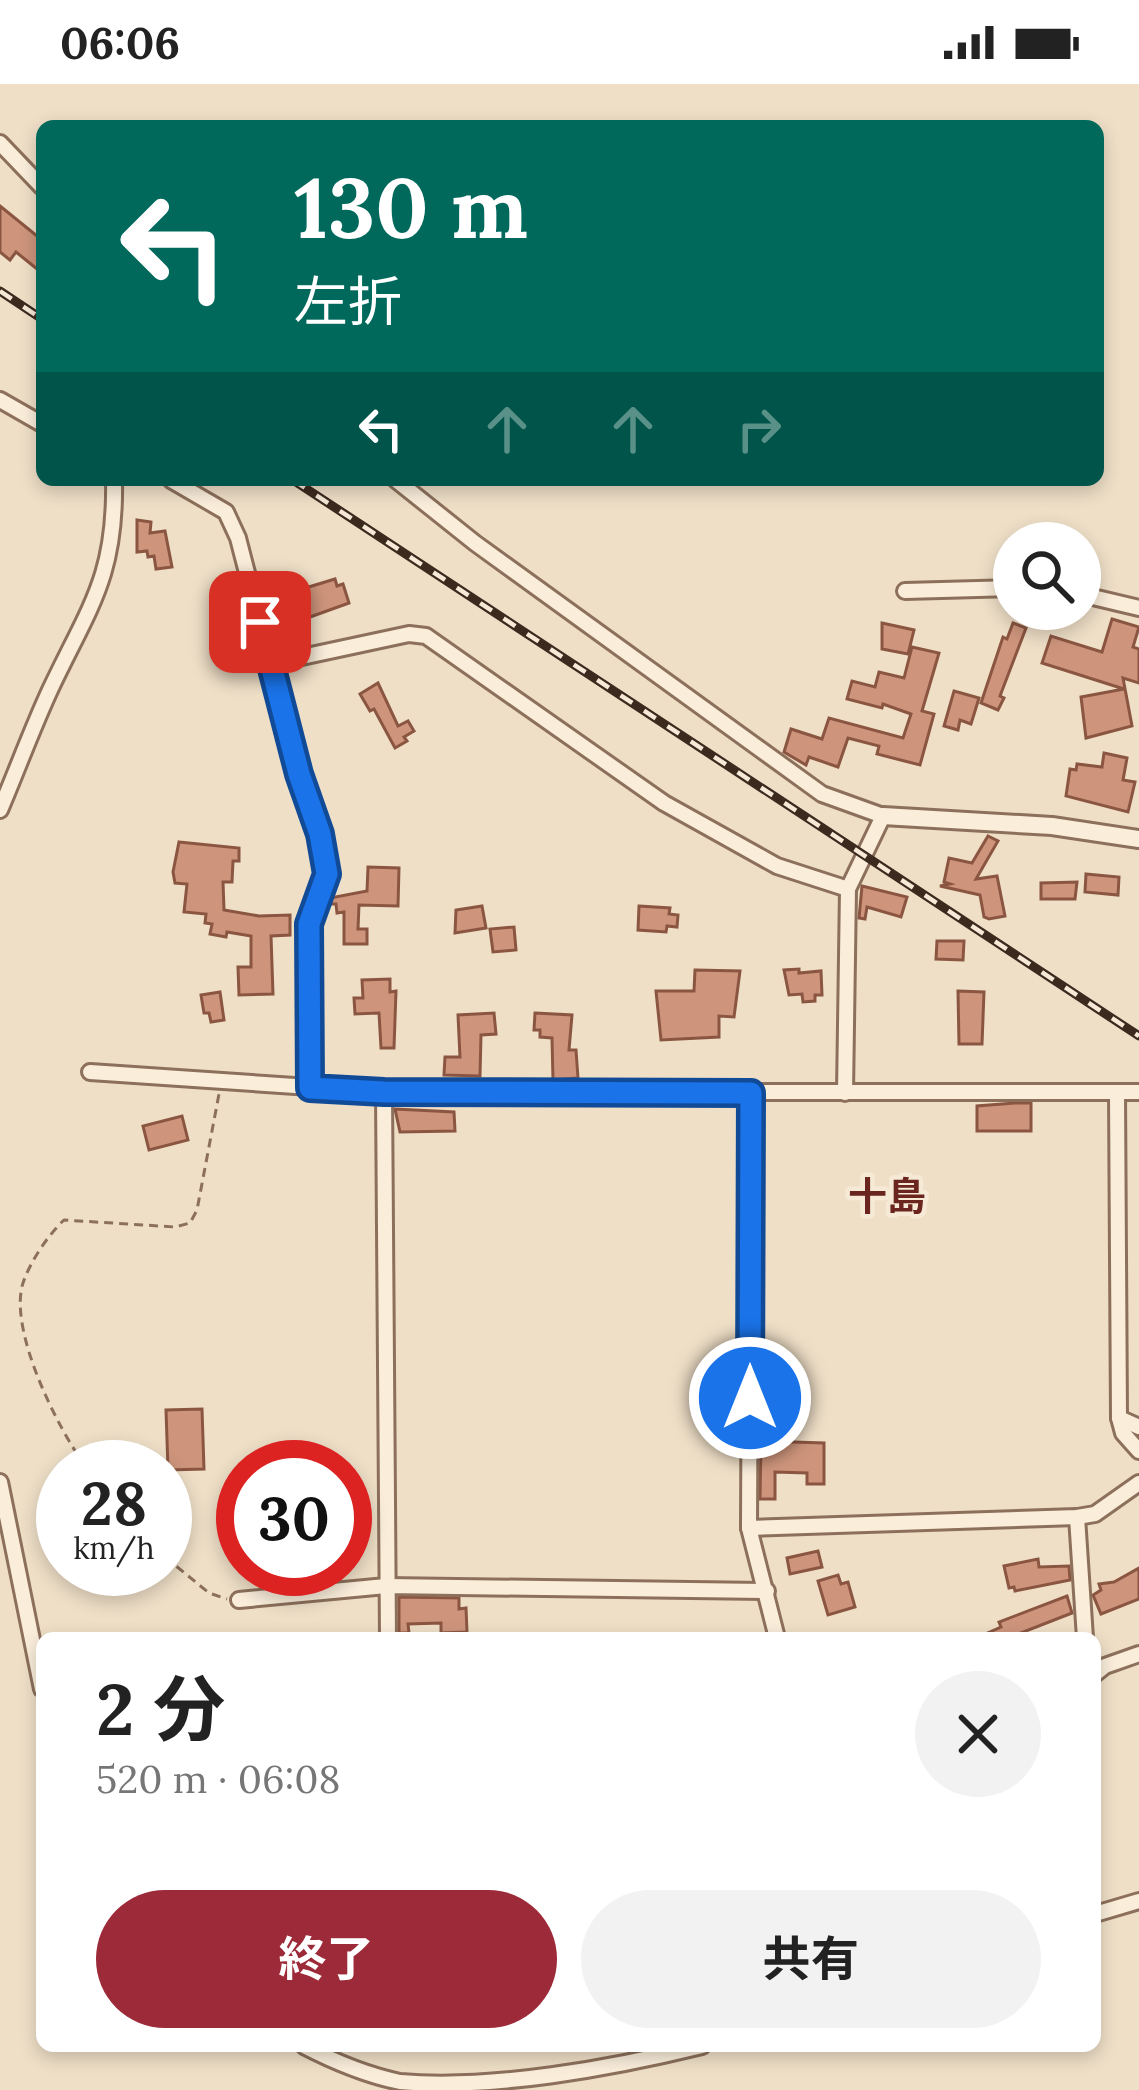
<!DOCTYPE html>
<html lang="ja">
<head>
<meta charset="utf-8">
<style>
  :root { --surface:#fff; --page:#f2f2f2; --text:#222; --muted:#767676; --accent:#9c2a38 }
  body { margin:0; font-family:Lora,"Noto Sans JP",serif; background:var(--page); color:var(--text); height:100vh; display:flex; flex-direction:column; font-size:45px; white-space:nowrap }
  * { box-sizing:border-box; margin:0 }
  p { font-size:39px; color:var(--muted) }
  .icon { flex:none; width:66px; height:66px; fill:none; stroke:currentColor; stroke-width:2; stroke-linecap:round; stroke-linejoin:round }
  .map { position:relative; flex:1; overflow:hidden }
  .sheet { position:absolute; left:36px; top:1548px; width:1065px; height:420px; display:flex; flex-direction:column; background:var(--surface); border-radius:18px; box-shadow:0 6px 18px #0003 }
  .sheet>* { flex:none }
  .top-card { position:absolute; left:36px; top:36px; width:1068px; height:366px; border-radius:18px; box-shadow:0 6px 18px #0003; background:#00695c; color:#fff; overflow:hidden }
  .controls { position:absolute; left:993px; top:438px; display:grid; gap:24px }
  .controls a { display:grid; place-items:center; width:108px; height:108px; border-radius:50%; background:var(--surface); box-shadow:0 6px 18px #0003; font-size:60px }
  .speed { position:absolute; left:36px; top:1356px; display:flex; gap:24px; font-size:60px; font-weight:700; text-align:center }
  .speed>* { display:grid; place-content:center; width:156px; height:156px; border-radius:50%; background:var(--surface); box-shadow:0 6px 18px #0003; line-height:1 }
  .speed small { font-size:30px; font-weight:400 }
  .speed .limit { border:18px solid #d22; background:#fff; color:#111 }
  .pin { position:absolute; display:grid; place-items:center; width:102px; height:102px; color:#fff; margin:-51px; border-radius:24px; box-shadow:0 6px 18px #0006 }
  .me { position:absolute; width:132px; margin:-66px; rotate:0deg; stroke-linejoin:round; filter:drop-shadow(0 0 9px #0008) }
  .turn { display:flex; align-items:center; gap:42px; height:252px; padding:0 60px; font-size:54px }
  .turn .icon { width:156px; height:156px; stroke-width:2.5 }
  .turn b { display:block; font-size:84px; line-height:102px }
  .lanes { display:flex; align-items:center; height:114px; padding:0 60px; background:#0003; justify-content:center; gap:60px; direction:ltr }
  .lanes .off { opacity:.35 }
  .round { display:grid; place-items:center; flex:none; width:126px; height:126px; border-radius:63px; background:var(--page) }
  .summary { display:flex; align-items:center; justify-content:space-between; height:204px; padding:0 60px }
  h1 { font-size:72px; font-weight:700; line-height:90px }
  .primary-button { display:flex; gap:24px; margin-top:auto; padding:24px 60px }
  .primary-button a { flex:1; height:138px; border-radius:72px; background:var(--accent); color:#fff; font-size:48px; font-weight:700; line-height:138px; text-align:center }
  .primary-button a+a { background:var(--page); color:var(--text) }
  .status { display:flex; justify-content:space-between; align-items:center; height:84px; padding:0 60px; background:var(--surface); direction:ltr }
  .status svg { height:33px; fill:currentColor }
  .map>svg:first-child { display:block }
  .building { fill:#ce957c; stroke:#8b5641; stroke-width:3 }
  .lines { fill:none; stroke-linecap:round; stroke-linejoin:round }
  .minor-casing { stroke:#8c705b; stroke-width:20 }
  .tertiary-casing { stroke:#8c705b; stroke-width:22 }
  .path { stroke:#8c705b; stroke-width:3; stroke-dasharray:9 6; stroke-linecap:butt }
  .minor { stroke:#faedda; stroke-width:14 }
  .tertiary { stroke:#faedda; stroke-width:16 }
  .rail-casing { stroke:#3c2a1f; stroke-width:9 }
  .rail { stroke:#f6ead7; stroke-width:4.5; stroke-dasharray:14; stroke-linecap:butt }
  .route-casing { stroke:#114b97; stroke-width:30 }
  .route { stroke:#1a73e8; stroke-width:21 }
  .labels { text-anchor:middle; stroke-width:9; stroke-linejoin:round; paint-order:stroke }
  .neighbourhood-label { font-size:39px; font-weight:bold; fill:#69251e; stroke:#f6ead7 }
</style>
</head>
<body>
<div class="status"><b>06:06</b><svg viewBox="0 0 49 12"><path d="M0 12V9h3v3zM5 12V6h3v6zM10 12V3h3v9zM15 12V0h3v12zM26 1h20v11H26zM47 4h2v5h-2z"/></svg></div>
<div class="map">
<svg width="1139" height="2006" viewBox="0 0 1139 2006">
  <rect width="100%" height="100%" fill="#efdfc7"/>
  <g class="building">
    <path d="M0,122L42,156V189L16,168L10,176L0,168Z"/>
    <path d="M137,436L151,438L150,449L165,447L172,483L156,485L154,472L148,473L147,467L137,468Z"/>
    <path d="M335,495L337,502L343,500L349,519L274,546L266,516Z"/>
    <path d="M1112,535L1139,543L1133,563L1139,565V599L1123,594L1132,642L1086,654L1081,613L1124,605L1042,579L1051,552L1102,568Z"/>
    <path d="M882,539L914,546L908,570L882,565Z"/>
    <path d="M1013,539L1026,544L1000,612L1004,614L998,626L981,619L1003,553L1007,555Z"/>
    <path d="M912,563L939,569L922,627L934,630L920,681L877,670L879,662L848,654L838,683L809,673L806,681L784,668L791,645L822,655L829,634L903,654L911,630L883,620L882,624L847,615L852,597L875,603L879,588L904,594Z"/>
    <path d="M378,599L398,642L408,637L414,647L404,653L407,657L395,664L374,625L370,627L360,610Z"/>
    <path d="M954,607L979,614L971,640L960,636L958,646L944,642Z"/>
    <path d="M1104,669L1127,674L1123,696L1135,698L1128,728L1066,712L1070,685L1076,686L1077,680L1102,683Z"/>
    <path d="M988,752L998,757L976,795L997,792L1005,832L989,835L984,833L980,811L940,802L950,800L944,798L949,774L972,779Z"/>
    <path d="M179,758L239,764V777H233L232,798H223L224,826L259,832L290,831V851L271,852L273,910L239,911L238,883H251V852L227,848L226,853L210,850L212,840L205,839L206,830L184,828L187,800L175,799L173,788Z"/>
    <path d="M368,783L399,784L398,822L359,821L358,845H367V860H344V828L337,829L336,820H328L330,814L367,807Z"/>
    <path d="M1086,790L1119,793L1118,811L1085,808Z"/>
    <path d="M1077,798L1075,815H1041V799Z"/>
    <path d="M862,802L907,813L901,833L867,823L865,835L859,834Z"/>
    <path d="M482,822L486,844L455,849L456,826Z"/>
    <path d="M639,822L670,824L669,830L678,831L677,843L667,842L666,848L638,846Z"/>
    <path d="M514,843L516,866L493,868L490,845Z"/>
    <path d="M937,857H964L963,876L936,875Z"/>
    <path d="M799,885V889L821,887L822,911H815V917L803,918L802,910L789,911L784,886Z"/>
    <path d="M695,886L740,887L734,933L719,932V953L661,956L656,907H694Z"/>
    <path d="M390,895V908L396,907L394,964H381L379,929L355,930L354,914H363L362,896Z"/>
    <path d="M958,907L984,908L982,960H959Z"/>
    <path d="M220,908L224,936L211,938L209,929H204L201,911Z"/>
    <path d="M494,929L496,950L481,951L480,992L444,991L445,973H460L458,931Z"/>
    <path d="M535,929L572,931L569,966H576L578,994L553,996L552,954L540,953V946H534Z"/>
    <path d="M1015,1019H1031V1047H977V1022Z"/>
    <path d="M395,1025L454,1028L455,1047L400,1048Z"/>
    <path d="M182,1032L188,1056L149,1066L143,1042Z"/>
    <path d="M202,1325L204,1385L168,1386L166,1326Z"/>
    <path d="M761,1357L824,1359V1400H807V1389L775,1388V1415H760Z"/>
    <path d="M818,1467L822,1483L790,1490L787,1474Z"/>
    <path d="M1038,1475L1039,1483L1069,1482L1070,1496L1015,1507L1014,1503L1009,1504L1004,1482Z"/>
    <path d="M1139,1484V1515L1101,1530L1093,1511L1101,1506L1099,1500L1114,1498Z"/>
    <path d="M838,1491L841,1500L848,1498L855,1523L828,1531L818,1497Z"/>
    <path d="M1067,1512L1072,1529L1018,1550L1020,1554H976L1001,1543L999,1538Z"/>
    <path d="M399,1513L459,1514V1525L466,1524L467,1548L441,1549V1539L408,1540L409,1549H399Z"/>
  </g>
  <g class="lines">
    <g class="minor-casing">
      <g id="minor">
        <path d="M0,59L42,103"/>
        <path d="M0,316L42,340"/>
        <path d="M171,396L226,428L238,454L299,690L320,750L327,789L309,840L310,1004"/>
        <path d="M396,396L475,459L822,710L883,732L848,805L845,1009"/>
        <path d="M905,507L1014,504"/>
        <path d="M1080,510L1139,524"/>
        <path d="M269,580L409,550L426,552L664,719L777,782L848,805"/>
        <path d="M0,726C17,686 32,645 50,606C89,523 116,493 114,396"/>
        <path d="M90,988L384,1008H1139"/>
        <path d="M384,1008L388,1554"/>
        <path d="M1117,1008L1119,1334L1123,1349L1139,1367"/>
        <path d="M751,1009L749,1444L777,1554"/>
        <path d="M1119,1334L1139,1343"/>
        <path d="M0,1398L42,1605"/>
        <path d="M1077,1433L1085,1554"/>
        <path d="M749,1444L1077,1433L1095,1430L1139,1399"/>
        <path d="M239,1516L386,1502L767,1507"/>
        <path d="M1095,1590L1105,1582L1139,1570"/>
        <path d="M1095,1830L1139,1817"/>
        <path d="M304,1962C335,1978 366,1991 400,1998C492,2006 612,1984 702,1962"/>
      </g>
    </g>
    <g class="tertiary-casing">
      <path id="tertiary" d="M883,732L1052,742L1139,755"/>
    </g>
    <g class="path">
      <path d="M86,1383C58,1345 8,1246 23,1199C30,1178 48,1151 64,1136L175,1143L190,1139L197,1126L219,1010"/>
      <path d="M165,1473L209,1509L227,1515"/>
    </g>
    <use href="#minor" class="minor"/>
    <use href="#tertiary" class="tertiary"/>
    <g class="rail-casing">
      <g id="rail">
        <path d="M0,207L42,235"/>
        <path d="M293,396L1139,952"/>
      </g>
    </g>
    <use href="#rail" class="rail"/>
  </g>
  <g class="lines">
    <g class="route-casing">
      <path id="route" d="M260,538L299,690L320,750L327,790L309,840L310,1004L384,1008L751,1009L750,1314"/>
    </g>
    <use href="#route" class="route"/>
  </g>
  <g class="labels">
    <g class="neighbourhood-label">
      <text x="887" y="1126">十島</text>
    </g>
  </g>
</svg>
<div class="controls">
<a><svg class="icon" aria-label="search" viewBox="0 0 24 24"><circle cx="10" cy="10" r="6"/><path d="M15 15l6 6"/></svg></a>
</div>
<div class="speed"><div>28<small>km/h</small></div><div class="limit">30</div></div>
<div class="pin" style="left:260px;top:538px;background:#d93025"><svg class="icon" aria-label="arrive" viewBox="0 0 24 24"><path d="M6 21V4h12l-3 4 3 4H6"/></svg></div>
<svg class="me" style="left:750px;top:1314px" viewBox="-20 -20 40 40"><circle r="17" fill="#1a73e8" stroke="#fff" stroke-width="3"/><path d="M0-11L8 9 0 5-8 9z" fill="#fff"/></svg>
<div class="top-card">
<div class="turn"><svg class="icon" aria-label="left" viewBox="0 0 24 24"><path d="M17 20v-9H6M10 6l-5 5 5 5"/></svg><div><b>130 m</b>左折</div></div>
<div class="lanes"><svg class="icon" aria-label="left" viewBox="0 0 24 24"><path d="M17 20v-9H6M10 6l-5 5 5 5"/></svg><svg class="icon off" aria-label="ahead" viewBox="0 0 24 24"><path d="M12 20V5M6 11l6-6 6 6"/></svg><svg class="icon off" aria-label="ahead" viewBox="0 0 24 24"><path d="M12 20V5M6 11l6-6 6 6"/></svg><svg class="icon off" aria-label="right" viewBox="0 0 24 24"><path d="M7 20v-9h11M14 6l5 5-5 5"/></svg></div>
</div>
<section class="sheet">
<div class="summary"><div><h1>2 分</h1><p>520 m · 06:08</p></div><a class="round"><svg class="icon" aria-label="close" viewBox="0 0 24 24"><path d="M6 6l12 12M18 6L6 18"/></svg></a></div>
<div class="primary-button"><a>終了</a><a>共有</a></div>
</section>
</div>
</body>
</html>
